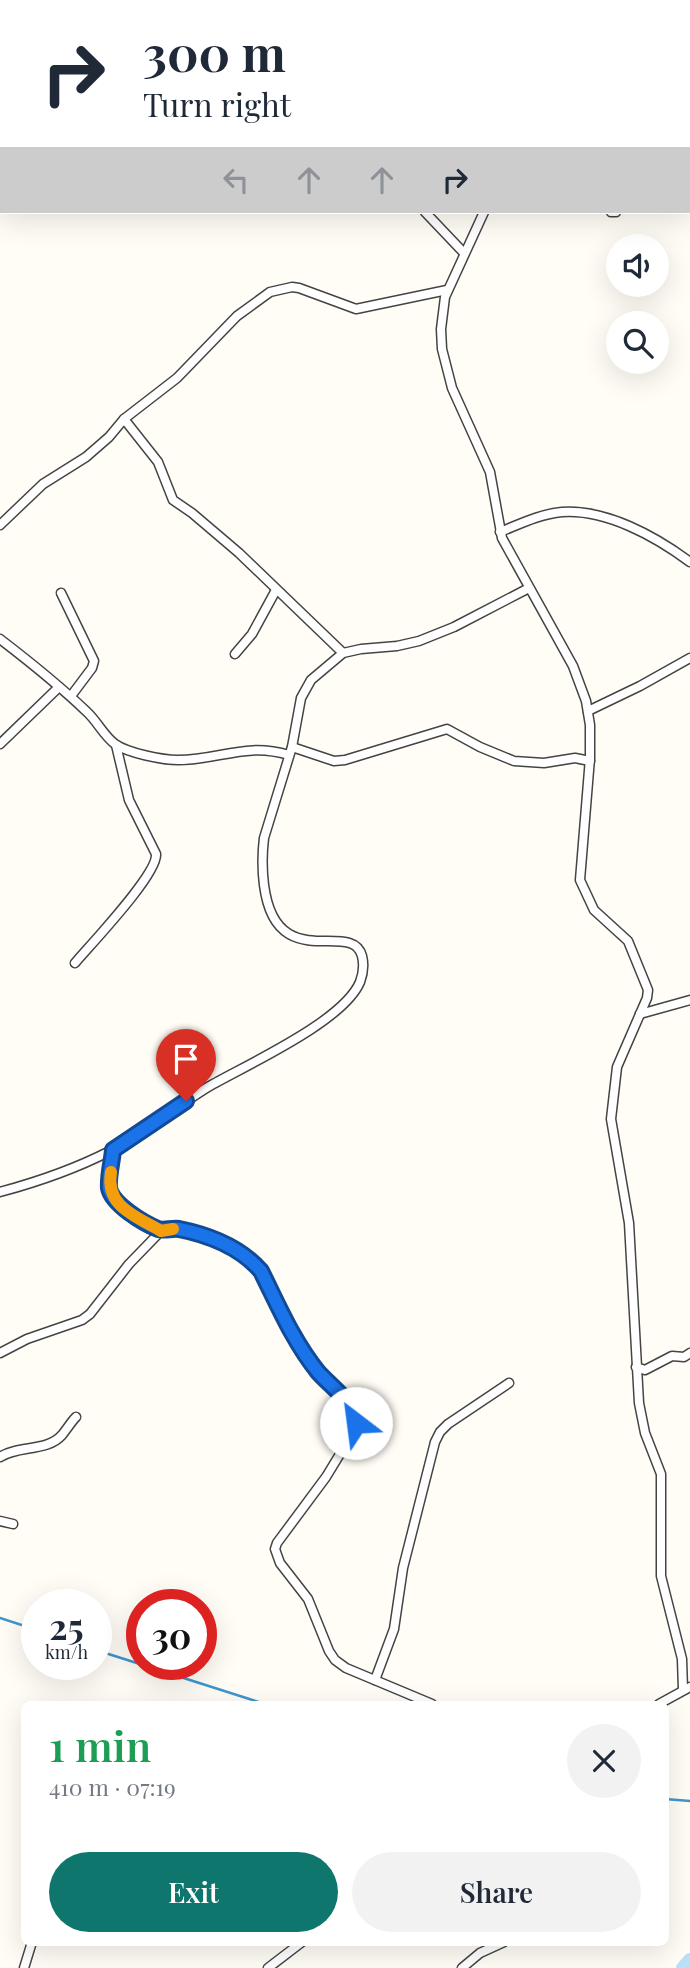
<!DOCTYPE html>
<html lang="en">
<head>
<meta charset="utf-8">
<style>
  :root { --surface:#fff; --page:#f2f2f3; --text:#1f2937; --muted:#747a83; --accent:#0f766e }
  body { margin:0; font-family:"Playfair Display",serif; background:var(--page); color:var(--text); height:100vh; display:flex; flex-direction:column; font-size:26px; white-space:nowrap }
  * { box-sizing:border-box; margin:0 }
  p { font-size:23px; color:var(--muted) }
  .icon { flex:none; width:38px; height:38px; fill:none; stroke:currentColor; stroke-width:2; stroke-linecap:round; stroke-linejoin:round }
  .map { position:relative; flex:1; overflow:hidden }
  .sheet { position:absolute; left:21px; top:1701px; width:648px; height:245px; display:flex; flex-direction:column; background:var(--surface); border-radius:10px; box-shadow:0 7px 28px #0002 }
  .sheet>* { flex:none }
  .guide { position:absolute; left:0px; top:0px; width:691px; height:214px; box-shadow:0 7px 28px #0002; background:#fff; color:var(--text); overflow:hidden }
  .fabs { position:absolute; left:606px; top:234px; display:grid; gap:14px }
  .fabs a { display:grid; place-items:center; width:63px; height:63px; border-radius:50%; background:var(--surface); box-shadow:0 7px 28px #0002; font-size:35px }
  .speed { position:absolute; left:21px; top:1589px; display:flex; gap:14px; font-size:35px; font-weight:700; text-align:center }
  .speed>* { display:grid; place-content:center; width:91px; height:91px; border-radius:50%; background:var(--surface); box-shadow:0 7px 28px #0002; line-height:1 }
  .speed small { font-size:18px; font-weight:400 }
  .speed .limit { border:10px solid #d22; background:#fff; color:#111 }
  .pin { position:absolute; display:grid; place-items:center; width:60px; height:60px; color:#fff; margin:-72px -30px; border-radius:50% 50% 50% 0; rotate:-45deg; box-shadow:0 0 7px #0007 }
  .pin .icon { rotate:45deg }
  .me { position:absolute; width:77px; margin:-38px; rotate:330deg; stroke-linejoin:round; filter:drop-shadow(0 0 5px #0008) }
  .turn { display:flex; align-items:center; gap:24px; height:147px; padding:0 28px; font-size:32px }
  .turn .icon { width:91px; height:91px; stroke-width:2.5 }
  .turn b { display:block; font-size:49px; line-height:60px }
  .lanes { display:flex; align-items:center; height:66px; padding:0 28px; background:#0003; justify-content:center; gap:35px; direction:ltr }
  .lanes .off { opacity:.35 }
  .round { display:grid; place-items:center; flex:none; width:74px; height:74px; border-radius:37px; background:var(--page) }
  .head { display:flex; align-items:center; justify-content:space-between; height:119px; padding:0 28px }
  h1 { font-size:42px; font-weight:600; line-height:52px; color:#1e9e55 }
  .action { display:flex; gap:14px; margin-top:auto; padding:14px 28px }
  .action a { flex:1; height:80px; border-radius:42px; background:var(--accent); color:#fff; font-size:28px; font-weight:600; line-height:80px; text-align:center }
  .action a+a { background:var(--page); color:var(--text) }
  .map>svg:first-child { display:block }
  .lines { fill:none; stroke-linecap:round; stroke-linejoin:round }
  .stream { stroke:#3f96cf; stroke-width:2.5 }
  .river { stroke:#b9e0f7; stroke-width:14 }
  .minor-casing { stroke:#444; stroke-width:11 }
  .minor { stroke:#fff; stroke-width:8 }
  .route-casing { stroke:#114b97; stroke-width:18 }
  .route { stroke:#1a73e8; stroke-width:12 }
  .slow { stroke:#f59e0b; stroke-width:12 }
</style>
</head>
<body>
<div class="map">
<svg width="690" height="1968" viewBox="0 0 690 1968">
  <rect width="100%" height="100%" fill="#fffdf5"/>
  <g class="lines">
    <g class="stream">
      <path d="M0,1618L37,1630"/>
      <path d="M96,1650L265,1704"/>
      <path d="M665,1799L690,1801"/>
    </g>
    <path class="river" d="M683,1968L690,1960"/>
    <g class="minor-casing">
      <g id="minor">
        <path d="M525,2V0"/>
        <path d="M425,212L464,253"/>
        <path d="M484,212L445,297L441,329L442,349L452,388L490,472L502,538L573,666L586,701L590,725V758L580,880L594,910L628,941L648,990L647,998L617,1067L611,1119L629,1223L639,1403L645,1433L661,1474V1576L682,1659L683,1690"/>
        <path d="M611,212H616"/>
        <path d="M124,419L158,462L173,500L192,513L239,553L343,653"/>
        <path d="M0,525L43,484L86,457L109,437L124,419L177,378L237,316L270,292L292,287L299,288L356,309L447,290"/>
        <path d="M500,532C520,524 540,514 562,512C606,509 655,536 690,562"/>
        <path d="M61,593L94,661L92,668L71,696"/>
        <path d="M0,639C30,662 60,686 87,712C97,721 104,736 115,744C128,753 162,760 178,760C220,760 245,742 289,755"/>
        <path d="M235,654L252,634L276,590"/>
        <path d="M588,711L640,686L690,658"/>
        <path d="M0,744L59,687"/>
        <path d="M292,747L334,761L345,760L447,729L480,747L514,761L544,763L575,758L590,761"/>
        <path d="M75,963C91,944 158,874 156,854L129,800L116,745"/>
        <path d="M640,1014L690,1000"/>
        <path d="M112,1150C112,1162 107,1178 109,1189C114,1209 145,1221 161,1231"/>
        <path d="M0,1192C37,1182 75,1169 110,1151C144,1134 175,1107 208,1087C246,1065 343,1022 360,982C363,974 364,964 362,956C352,918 276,977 264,885C262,869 262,854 264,838L292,747L301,698L311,680L343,653L361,649L397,646L419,641L454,627L529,588"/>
        <path d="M0,1353L27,1339L82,1320L90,1314L129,1264L161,1231L177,1229L226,1245L255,1264L261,1271L290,1331L308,1359L353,1410L356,1423L354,1431L326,1477L277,1543L275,1549L280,1563L308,1599L329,1651L335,1660L346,1668L432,1704"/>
        <path d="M636,1367L645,1370L672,1356L684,1357L690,1353"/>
        <path d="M0,1457C19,1445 47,1452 62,1435C67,1429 71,1422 76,1417"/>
        <path d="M0,1521L13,1524"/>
        <path d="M375,1680L394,1629L403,1568L435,1442L440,1432L448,1424L509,1383"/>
        <path d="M659,1704L690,1687"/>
        <path d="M24,1968L32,1942"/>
        <path d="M268,1968L302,1942"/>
        <path d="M462,1968L480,1953L504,1942"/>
      </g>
    </g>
    <use href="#minor" class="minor"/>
  </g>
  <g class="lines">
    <g class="route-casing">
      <path id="route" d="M186,1101L113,1150C112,1162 108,1176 109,1188C112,1204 143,1223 158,1229C164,1231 172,1228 179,1229C209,1235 240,1247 261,1271C278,1305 293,1341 318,1372C331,1387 355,1402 356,1423"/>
    </g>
    <use href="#route" class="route"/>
    <path class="slow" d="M111,1172C105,1207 136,1216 161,1231L173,1229"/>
  </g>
</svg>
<div class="fabs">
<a><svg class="icon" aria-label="sound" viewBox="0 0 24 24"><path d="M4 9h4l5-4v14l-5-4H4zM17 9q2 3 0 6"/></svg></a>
<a><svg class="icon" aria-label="search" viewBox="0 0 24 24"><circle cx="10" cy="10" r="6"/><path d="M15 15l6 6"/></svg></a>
</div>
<div class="speed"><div>25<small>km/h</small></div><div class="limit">30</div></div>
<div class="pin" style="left:186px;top:1101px;background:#d93025"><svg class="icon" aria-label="arrive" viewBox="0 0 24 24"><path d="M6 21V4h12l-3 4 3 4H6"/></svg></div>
<svg class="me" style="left:356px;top:1423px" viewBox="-20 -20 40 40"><circle r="19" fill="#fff"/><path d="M0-13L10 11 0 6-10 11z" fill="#1a73e8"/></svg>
<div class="guide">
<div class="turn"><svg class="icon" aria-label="right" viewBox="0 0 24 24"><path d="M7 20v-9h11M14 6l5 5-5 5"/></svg><div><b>300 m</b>Turn right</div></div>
<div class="lanes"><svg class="icon off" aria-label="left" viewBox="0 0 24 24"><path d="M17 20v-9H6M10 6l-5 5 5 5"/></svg><svg class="icon off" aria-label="ahead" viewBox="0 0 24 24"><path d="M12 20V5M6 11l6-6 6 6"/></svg><svg class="icon off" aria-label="ahead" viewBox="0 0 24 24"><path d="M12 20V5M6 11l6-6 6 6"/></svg><svg class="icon" aria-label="right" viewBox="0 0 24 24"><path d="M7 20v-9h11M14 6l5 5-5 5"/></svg></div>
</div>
<section class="sheet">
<div class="head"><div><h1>1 min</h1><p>410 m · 07:19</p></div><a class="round"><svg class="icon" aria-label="close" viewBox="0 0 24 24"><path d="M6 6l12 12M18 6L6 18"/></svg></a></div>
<div class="action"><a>Exit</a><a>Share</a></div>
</section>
</div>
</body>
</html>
